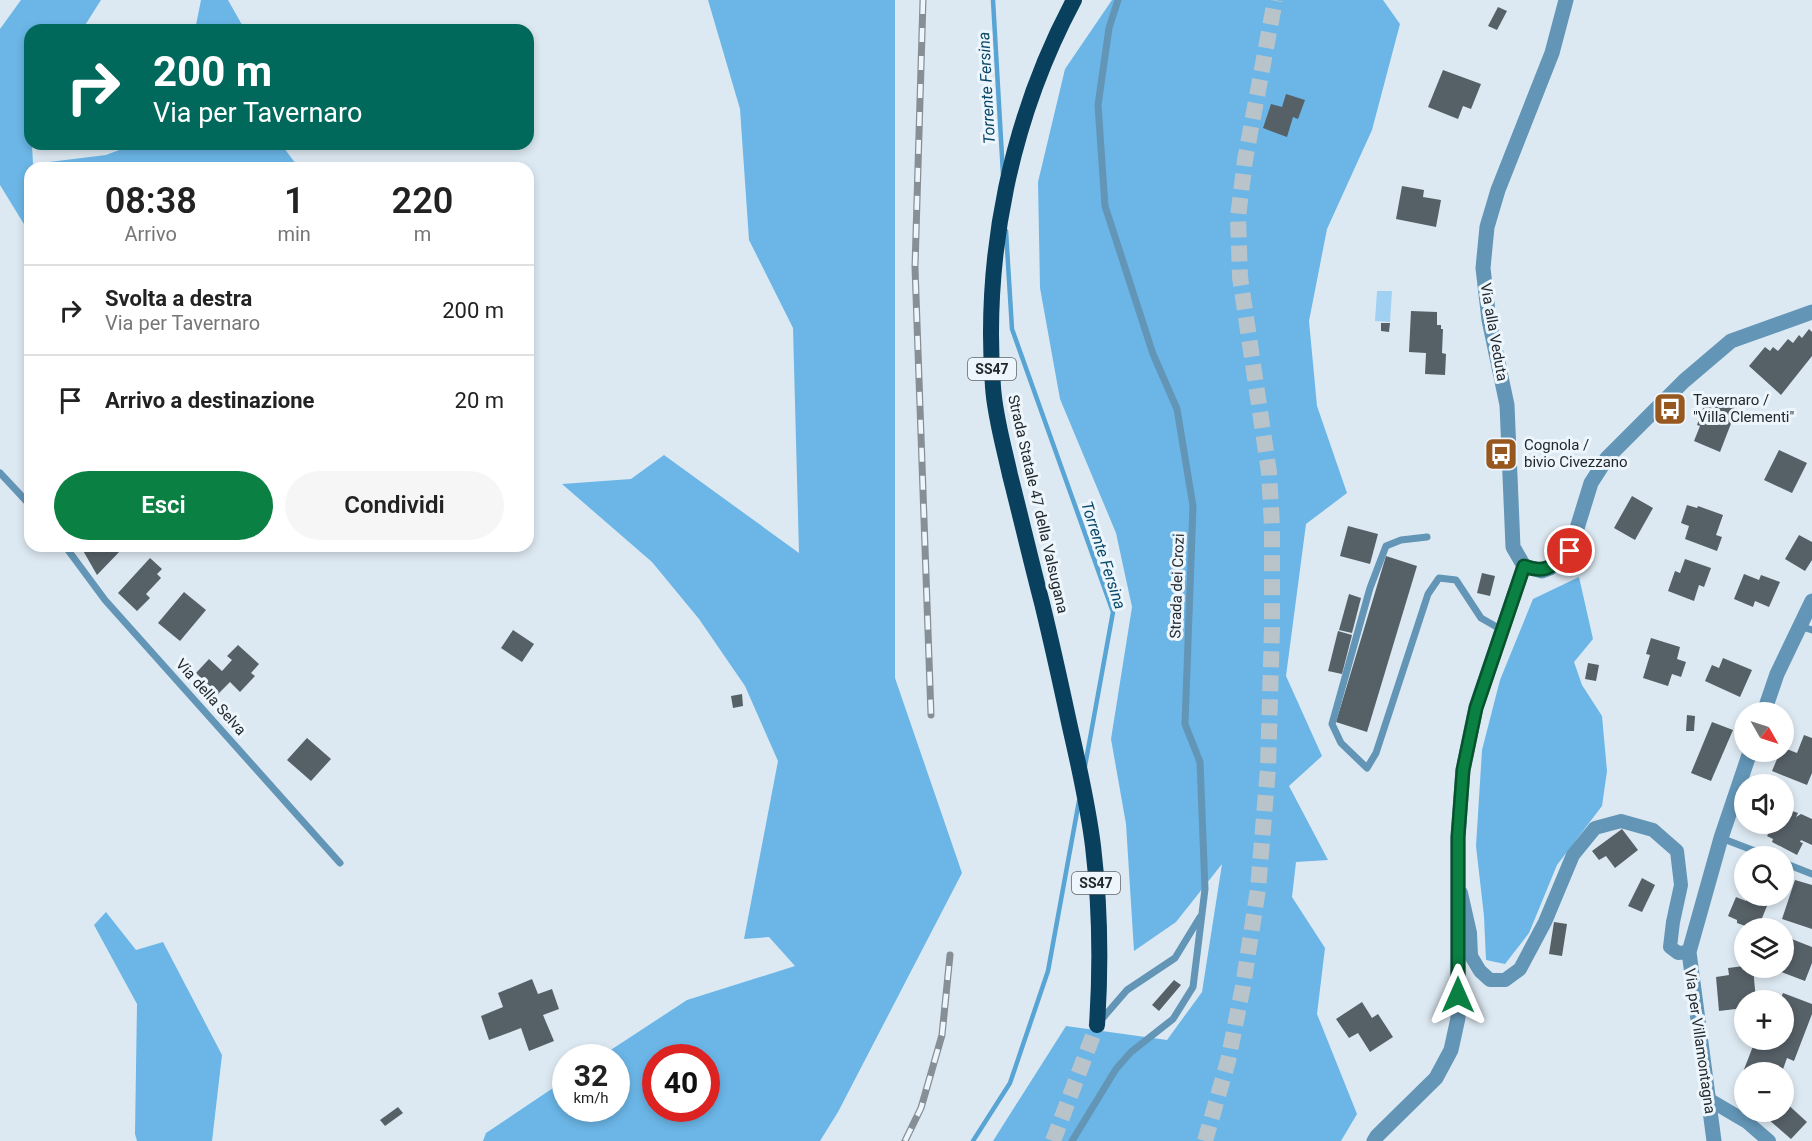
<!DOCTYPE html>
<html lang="it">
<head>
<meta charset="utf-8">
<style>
  :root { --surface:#fff; --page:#f6f6f6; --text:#222; --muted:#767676; --line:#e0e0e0; --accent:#0b8043 }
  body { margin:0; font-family:Roboto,sans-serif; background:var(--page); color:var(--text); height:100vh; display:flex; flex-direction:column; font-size:22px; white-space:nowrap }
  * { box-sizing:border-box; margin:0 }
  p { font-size:20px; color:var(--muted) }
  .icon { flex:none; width:33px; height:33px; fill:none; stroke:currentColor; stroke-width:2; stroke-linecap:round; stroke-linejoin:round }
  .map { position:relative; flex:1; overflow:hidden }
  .side { position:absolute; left:24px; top:162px; width:510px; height:390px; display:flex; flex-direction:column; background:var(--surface); border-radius:18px; box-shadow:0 3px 9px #0003 }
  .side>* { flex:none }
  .top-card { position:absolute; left:24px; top:24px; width:510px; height:126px; border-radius:18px; box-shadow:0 3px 9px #0003; background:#00695c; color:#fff; overflow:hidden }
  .needle { width:39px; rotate:129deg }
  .buttons { position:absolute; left:1734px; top:702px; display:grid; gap:12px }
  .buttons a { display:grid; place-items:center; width:60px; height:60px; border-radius:50%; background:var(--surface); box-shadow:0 3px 9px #0003; font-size:30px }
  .speed { position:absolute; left:552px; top:1044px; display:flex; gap:12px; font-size:30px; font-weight:700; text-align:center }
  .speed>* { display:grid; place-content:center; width:78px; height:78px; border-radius:50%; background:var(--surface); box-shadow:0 3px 9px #0003; line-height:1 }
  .speed small { font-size:15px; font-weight:400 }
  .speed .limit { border:9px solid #d22; background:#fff; color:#111 }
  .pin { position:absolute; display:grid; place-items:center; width:51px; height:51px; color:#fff; margin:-26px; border:3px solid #fff; border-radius:50%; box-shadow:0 2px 6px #0007 }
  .me { position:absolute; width:66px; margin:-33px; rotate:0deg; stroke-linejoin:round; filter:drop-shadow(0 0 4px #0008) }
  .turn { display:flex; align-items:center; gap:21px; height:126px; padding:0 30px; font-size:27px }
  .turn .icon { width:78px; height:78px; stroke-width:2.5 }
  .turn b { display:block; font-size:42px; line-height:51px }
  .eta { display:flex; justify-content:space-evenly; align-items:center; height:102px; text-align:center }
  .eta b { font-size:36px; font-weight:600; line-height:42px }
  .button { display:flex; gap:12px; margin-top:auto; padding:12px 30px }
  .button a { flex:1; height:69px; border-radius:36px; background:var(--accent); color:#fff; font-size:24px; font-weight:600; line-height:69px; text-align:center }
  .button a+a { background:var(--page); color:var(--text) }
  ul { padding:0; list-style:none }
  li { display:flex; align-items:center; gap:18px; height:90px; padding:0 30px; border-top:2px solid var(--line) }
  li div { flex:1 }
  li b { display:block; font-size:22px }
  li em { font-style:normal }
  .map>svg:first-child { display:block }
  .green { fill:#a1d1f2 }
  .forest { fill:#6bb6e7; fill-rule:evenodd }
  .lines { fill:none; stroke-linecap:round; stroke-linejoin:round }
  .stream { stroke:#58a4d4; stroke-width:4.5 }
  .building { fill:#566067 }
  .trunk-tunnel { stroke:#b8c3ca; stroke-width:16; stroke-dasharray:16 8; stroke-linecap:butt }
  .service { stroke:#6395b6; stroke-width:7 }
  .minor { stroke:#6395b6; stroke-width:14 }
  .tertiary { stroke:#6395b6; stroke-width:15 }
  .trunk { stroke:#08405e; stroke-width:16 }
  .rail-casing { stroke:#868f95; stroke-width:7 }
  .rail { stroke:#edf6fd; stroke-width:4.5; stroke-dasharray:14; stroke-linecap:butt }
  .route-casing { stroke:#07532c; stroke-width:15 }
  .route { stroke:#0b8043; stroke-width:10 }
  .labels { text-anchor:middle; stroke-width:6; stroke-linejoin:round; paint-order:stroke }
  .shield { fill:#edf6fd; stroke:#60666b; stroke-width:1.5 }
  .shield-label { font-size:14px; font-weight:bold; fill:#24292c }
  .street-label { font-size:15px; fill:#24292c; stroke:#edf6fd }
  .poi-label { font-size:15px; fill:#24292c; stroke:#edf6fd; text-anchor:start }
  .water-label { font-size:16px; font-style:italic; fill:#084767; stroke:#edf6fd }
</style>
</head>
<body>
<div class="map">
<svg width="1812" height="1141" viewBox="0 0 1812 1141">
  <rect width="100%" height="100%" fill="#dde9f2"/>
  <path class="green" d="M1377,291H1392L1390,322L1375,321Z"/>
  <g class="forest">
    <path d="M21,0H101L82,30H30V144H32L33,164L106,155L135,144H281L299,168H30V234L0,185V29Z"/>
    <path d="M201,0H228L245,30H195Z"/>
    <path d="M708,0H895V678L962,873L838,1112L820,1141H483L486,1133L565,1080L566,1108H616V1058L600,1057L687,1000L795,966L769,937L744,939L778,761L745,686L699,619L652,562L562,484L631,479L664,455L799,553L793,328L749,240L740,109ZM656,1058H706V1108H656Z"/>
    <path d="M1112,0H1383L1400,24L1372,130L1327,229L1309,321L1317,406L1347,493L1306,524L1286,676L1322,756L1289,786L1328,860L1296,862L1292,897L1325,948L1317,1014L1357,1114L1341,1141H993L1066,1026L1167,1040L1202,992L1222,864L1176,922L1134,951L1126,824L1111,739L1132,607L1116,533L1060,399L1040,288L1038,182L1065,69Z"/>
    <path d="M1579,577L1593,639L1574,662L1582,685L1602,716L1607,771L1602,806L1557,865L1529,933L1505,964L1486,960L1484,916L1476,846L1482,750L1500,680L1533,599Z"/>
    <path d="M106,912L136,950L163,942L222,1055L212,1141H137L135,1134L137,1004L94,925Z"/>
  </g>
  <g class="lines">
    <g class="stream">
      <path d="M993,0L1003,174"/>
      <path d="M1006,231L1012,329L1113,612L1085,766"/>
      <path d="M973,1141L1010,1083L1048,971L1079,801"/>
    </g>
  </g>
  <g class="building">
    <path d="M1498,7L1507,11L1497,30L1488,26Z"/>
    <path d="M1443,70L1481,84L1471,109L1463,106L1458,119L1428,107Z"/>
    <path d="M1286,94L1305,100L1298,119L1293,117L1287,137L1263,128L1271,104L1282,107Z"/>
    <path d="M1402,186L1424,190L1423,197L1441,200L1436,227L1396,219Z"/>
    <path d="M1411,311L1437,312V325H1441V329H1443L1442,353L1446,354L1445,375L1425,374L1426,353L1409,352Z"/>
    <path d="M1381,323H1390L1389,332L1381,331Z"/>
    <path d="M1809,329L1812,332V356L1781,395L1749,366L1765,347L1770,351L1773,347L1778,351L1788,339L1793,343L1799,335L1802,338Z"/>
    <path d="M1708,395L1737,408L1720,452L1694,441L1700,426L1697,425Z"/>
    <path d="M1779,450L1807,463L1792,493L1764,480Z"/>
    <path d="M1632,496L1653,508L1635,540L1614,528Z"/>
    <path d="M1687,505L1697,508L1698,506L1723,515L1716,535L1722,537L1717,551L1685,539L1689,526L1681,523Z"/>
    <path d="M1348,526L1378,534L1370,564L1340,556Z"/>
    <path d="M1799,535L1812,542V560L1805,571L1785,559Z"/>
    <path d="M82,546H118L122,549L97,575L81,547Z"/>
    <path d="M1386,556L1417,566L1367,732L1336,722Z"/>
    <path d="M150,558L162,569L157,574L161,578L146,594L150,598L137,611L118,593Z"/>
    <path d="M1685,559L1711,568L1704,587L1699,585L1694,601L1668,591L1675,571L1680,573Z"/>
    <path d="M1482,573L1495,576L1490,596L1477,593Z"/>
    <path d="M1744,574L1759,580L1761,575L1780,582L1769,607L1755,601L1753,607L1734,599Z"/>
    <path d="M184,592L206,610L180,641L158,623Z"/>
    <path d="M1349,594L1361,598L1352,633L1339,630Z"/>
    <path d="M513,630L534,644L522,662L501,648Z"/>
    <path d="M1338,631L1352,635L1342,674L1328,671Z"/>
    <path d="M1651,638L1680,647L1677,659L1686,662L1681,677L1672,674L1668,686L1643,678L1650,655L1646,654Z"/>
    <path d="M238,645L259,664L251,673L255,676L240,692L230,682L218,694L196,673L209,659L222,671L232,660L227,656Z"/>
    <path d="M1723,658L1752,670L1740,697L1705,681L1712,665L1719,668Z"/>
    <path d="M1588,663L1599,665L1596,681L1585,679Z"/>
    <path d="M742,694L743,706L733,708L731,696Z"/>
    <path d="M1687,715L1695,716L1694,731H1686Z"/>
    <path d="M1712,722L1733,730L1711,781L1691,773Z"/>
    <path d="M1804,735L1812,738V773L1807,785L1772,771L1780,752H1784V748L1797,753Z"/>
    <path d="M307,738L331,759L311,781L287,760Z"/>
    <path d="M1784,808L1798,813L1796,817L1801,814L1812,819V845L1801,840L1800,842L1803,843L1797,855L1772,842L1773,839L1767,836L1774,824H1784Z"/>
    <path d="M1622,829L1638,850L1615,868L1606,856L1599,860L1592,851Z"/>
    <path d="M1642,878L1655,885L1642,912L1628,906Z"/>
    <path d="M1795,880L1812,885V929L1782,919Z"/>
    <path d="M1748,896H1771L1758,928H1751L1737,923V920L1728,916L1736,897L1746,901Z"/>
    <path d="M1554,922L1567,924L1562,956L1549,954Z"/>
    <path d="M1784,936L1812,947V963L1805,981L1771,968H1784Z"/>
    <path d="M1744,966L1753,968L1756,1000H1744V1008L1719,1011L1716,977L1729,975L1728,968Z"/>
    <path d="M532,979L538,994L552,989L559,1009L543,1015L554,1041L529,1051L521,1028L489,1040L481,1016L503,1007L498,993Z"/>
    <path d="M1174,980L1181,985L1159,1011L1152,1005Z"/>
    <path d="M1783,993L1812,1004V1014L1794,1061L1787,1058L1782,1072H1743L1755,1041L1763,1045L1765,1040H1784V1000H1780Z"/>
    <path d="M1362,1002L1372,1018L1378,1014L1393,1037L1370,1052L1358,1033L1349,1038L1336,1019Z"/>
    <path d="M1784,1101L1807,1122L1791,1139L1760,1112H1784Z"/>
    <path d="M398,1107L403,1113L385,1126L380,1120Z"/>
  </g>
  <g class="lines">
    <g class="trunk-tunnel">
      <path d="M1053,1141L1097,1025"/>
      <path d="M1205,1141L1228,1061L1243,986L1258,889L1268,768L1272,629V526L1269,472L1240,277L1238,217L1245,160L1275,0"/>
    </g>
    <g class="service">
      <path d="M0,473L30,505"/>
      <path d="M1427,537L1401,540L1386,546L1370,588L1332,724L1341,743L1367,768L1376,753L1428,594L1439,578L1456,580L1481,618L1502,630"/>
      <path d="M65,546L105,600L340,863"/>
      <path d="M1799,626L1812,630"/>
      <path d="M1721,838L1768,856"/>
      <path d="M1784,863L1812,874"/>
      <path d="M1101,1020L1127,990L1175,958L1200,917"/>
      <path d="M1072,1141L1116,1069L1131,1052L1173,1019L1193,987L1205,889L1200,762L1185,724L1193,506L1177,409L1153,354L1105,206L1098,105L1109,28L1118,0"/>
    </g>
    <g class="minor">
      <path d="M1461,893L1470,933L1471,956L1480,971L1490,980H1505L1520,969L1545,922L1573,855L1595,828L1621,821L1653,830L1677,851L1681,885L1673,922L1670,947L1678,953L1689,952"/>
      <path d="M1708,1099L1747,1122L1769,1141"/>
    </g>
    <g class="tertiary">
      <path d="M1524,566L1513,547L1507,405L1489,320L1483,268L1487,227L1498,190L1552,53L1566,0"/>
      <path d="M1524,566L1542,571L1550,568L1570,551L1591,483L1607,458L1684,381L1731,341L1812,312"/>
      <path d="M1764,712L1777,674L1812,601"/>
      <path d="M1374,1141L1377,1136L1436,1078L1451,1050L1458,1018V837L1463,770L1476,707L1524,566"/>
      <path d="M1714,1141L1689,952L1721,838L1750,752"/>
    </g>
    <path class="trunk" d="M1074,0C1011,118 983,254 993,387C995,417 1004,447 1010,475C1021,518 1031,561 1042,603C1052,644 1061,685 1070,727C1079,766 1088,806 1093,846C1100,905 1101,965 1097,1025"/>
    <g class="rail-casing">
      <g id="rail">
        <path d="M923,0L915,267L931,715"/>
        <path d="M905,1141L921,1108L942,1035L950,955"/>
      </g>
    </g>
    <use href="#rail" class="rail"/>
  </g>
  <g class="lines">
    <g class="route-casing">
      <path id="route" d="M1458,995V837L1463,770L1476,708L1524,566C1546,575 1553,565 1570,551"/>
    </g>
    <use href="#route" class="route"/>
  </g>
  <defs>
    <g id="bus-square" transform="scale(1.725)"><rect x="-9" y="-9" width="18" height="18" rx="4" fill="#97581f" stroke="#edf6fd"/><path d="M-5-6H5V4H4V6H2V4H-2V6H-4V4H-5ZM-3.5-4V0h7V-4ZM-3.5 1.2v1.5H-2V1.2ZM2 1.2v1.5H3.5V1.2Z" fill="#fff"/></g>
  </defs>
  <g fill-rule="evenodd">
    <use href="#bus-square" x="1670" y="409"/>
    <use href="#bus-square" x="1501" y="454"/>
  </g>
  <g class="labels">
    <g class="shield">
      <rect x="968" y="358" width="48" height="22" rx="4.5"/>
      <rect x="1072" y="872" width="48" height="22" rx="4.5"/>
    </g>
    <g class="shield-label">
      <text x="992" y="374">SS47</text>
      <text x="1096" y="888">SS47</text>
    </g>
    <g class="street-label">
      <text transform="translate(1494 332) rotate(80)" y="5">Via alla Veduta</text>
      <text transform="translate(1038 504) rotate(77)" y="5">Strada Statale 47 della Valsugana</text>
      <text transform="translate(1177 586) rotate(-88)" y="5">Strada dei Crozi</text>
      <text transform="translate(211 697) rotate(48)" y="5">Via della Selva</text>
      <text transform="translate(1700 1041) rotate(82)" y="5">Via per Villamontagna</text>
    </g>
    <g class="poi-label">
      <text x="1693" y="405">Tavernaro /<tspan x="1693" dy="17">"Villa Clementi"</tspan></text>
      <text x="1524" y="450">Cognola /<tspan x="1524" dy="17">bivio Civezzano</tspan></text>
    </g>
    <g class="water-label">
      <text transform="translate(986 88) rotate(-93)" y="6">Torrente Fersina</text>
      <text transform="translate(1104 555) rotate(72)" y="6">Torrente Fersina</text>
    </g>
  </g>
</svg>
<div class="buttons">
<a><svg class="needle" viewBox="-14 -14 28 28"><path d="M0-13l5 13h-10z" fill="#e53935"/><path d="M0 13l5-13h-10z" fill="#767676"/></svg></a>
<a><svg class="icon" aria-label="sound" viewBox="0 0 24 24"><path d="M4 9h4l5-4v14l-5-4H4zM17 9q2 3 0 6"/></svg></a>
<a><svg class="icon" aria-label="search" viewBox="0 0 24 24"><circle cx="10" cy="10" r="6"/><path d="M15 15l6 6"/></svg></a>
<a><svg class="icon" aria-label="layers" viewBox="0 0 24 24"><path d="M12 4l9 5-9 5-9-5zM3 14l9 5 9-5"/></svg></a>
<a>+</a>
<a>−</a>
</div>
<div class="speed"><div>32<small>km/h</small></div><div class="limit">40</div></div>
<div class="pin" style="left:1570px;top:551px;background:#d93025"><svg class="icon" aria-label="arrive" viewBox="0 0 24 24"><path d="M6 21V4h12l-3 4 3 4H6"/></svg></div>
<svg class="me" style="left:1458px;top:995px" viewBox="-20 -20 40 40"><path d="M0-17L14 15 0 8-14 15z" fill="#0b8043" stroke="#fff" stroke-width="4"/></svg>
<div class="top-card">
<div class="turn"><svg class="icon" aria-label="right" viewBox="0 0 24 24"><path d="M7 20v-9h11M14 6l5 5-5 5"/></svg><div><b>200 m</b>Via per Tavernaro</div></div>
</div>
<section class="side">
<div class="eta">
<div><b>08:38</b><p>Arrivo</p></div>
<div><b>1</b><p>min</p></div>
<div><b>220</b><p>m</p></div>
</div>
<ul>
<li><svg class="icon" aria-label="right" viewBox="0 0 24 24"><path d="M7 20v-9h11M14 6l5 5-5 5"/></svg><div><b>Svolta a destra</b><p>Via per Tavernaro</p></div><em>200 m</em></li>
<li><svg class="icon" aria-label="arrive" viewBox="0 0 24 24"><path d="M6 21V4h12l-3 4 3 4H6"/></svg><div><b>Arrivo a destinazione</b></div><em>20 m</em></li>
</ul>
<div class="button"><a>Esci</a><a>Condividi</a></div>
</section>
</div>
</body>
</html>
